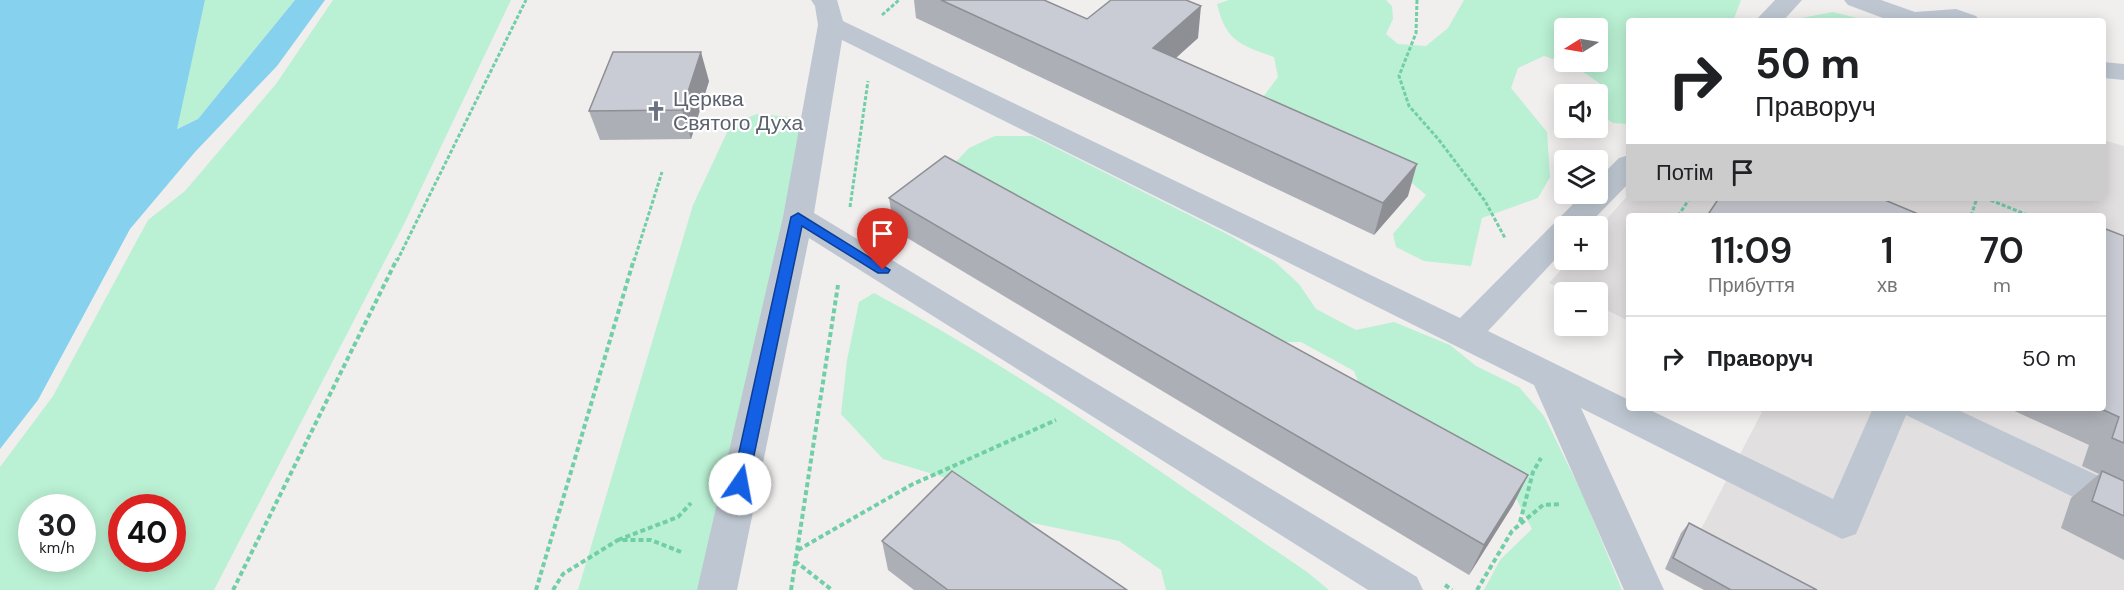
<!DOCTYPE html>
<html lang="uk">
<head>
<meta charset="utf-8">
<style>
  :root { --surface:#fff; --page:#f6f6f6; --text:#202124; --muted:#757577; --line:#e0e0e0 }
  body { margin:0; font-family:"DM Sans",sans-serif; background:var(--page); color:var(--text); height:100vh; display:flex; flex-direction:column; font-size:22px; white-space:nowrap }
  * { box-sizing:border-box; margin:0 }
  p { font-size:20px; color:var(--muted) }
  .icon { flex:none; width:33px; height:33px; fill:none; stroke:currentColor; stroke-width:2; stroke-linecap:round; stroke-linejoin:round }
  .map { position:relative; flex:1; overflow:hidden }
  .drawer { position:absolute; left:1626px; top:213px; width:480px; height:198px; display:flex; flex-direction:column; background:var(--surface); border-radius:6px; box-shadow:0 3px 15px #0003 }
  .drawer>* { flex:none }
  .banner { position:absolute; left:1626px; top:18px; width:480px; height:183px; border-radius:6px; box-shadow:0 3px 15px #0003; background:#fff; color:var(--text); overflow:hidden }
  .needle { width:39px; rotate:259deg }
  .buttons { position:absolute; left:1554px; top:18px; display:grid; gap:12px }
  .buttons a { display:grid; place-items:center; width:54px; height:54px; border-radius:6px; background:var(--surface); box-shadow:0 3px 15px #0003; font-size:30px }
  .speed { position:absolute; left:18px; top:494px; display:flex; gap:12px; font-size:30px; font-weight:700; text-align:center }
  .speed>* { display:grid; place-content:center; width:78px; height:78px; border-radius:50%; background:var(--surface); box-shadow:0 3px 15px #0003; line-height:1 }
  .speed small { font-size:15px; font-weight:400 }
  .speed .limit { border:9px solid #d22; background:#fff; color:#111 }
  .pin { position:absolute; display:grid; place-items:center; width:51px; height:51px; color:#fff; margin:-62px -26px; border-radius:50% 50% 50% 0; rotate:-45deg; box-shadow:0 0 6px #0007 }
  .pin .icon { rotate:45deg }
  .me { position:absolute; width:66px; margin:-33px; rotate:12deg; stroke-linejoin:round; filter:drop-shadow(0 0 4px #0008) }
  .turn { display:flex; align-items:center; gap:21px; height:126px; padding:0 30px; font-size:27px }
  .turn .icon { width:78px; height:78px; stroke-width:2.5 }
  .turn b { display:block; font-size:42px; line-height:51px }
  .then { display:flex; align-items:center; height:57px; padding:0 30px; background:#0003; gap:12px; font-size:22px }
  .eta { display:flex; justify-content:space-evenly; align-items:center; height:102px; text-align:center }
  .eta b { font-size:36px; font-weight:600; line-height:42px }
  ul { padding:0; list-style:none }
  li { display:flex; align-items:center; gap:18px; height:84px; padding:0 30px; border-top:2px solid var(--line) }
  li div { flex:1 }
  li b { display:block; font-size:22px }
  li em { font-style:normal }
  .map>svg:first-child { display:block }
  .education { fill:#e2dfe0 }
  .green { fill:#baf0d3; fill-rule:evenodd }
  .water { fill:#86d1ee }
  .lines { fill:none; stroke-linecap:round; stroke-linejoin:round }
  .path-far1 { stroke:#71cfa7; stroke-width:3; stroke-dasharray:4 2; stroke-linecap:butt }
  .path { stroke:#71cfa7; stroke-width:4; stroke-dasharray:5 3; stroke-linecap:butt }
  .minor { fill:#bec7d1; fill-rule:evenodd }
  .wall { fill:#adafb6 }
  .shaded-wall { fill:#8d8f94 }
  .building { fill:#c9ccd4; stroke:#8d8f94; stroke-width:1.5 }
  .route { fill:#1360e5; stroke:#0c3e95; stroke-width:1.5 }
  .labels { text-anchor:middle; stroke-width:4.5; stroke-linejoin:round; paint-order:stroke }
  .worship-label { font-size:21px; fill:#5b616d; stroke:#fff; text-anchor:start }
</style>
</head>
<body>
<div class="map">
<svg width="2124" height="590" viewBox="0 0 2124 590">
  <rect width="100%" height="100%" fill="#f1eeee"/>
  <path class="education" d="M2103,140L2124,146V590H1807L1699,533L1762,412L1755,408H2103V216H1629V321L1598,306V292H1569L1549,283L1570,260H1598V229L1629,194V198H2103Z"/>
  <g class="green">
    <path d="M205,0H295L198,119L176,129Z"/>
    <path d="M333,0H511L405,222L214,590H0V467L53,396L148,220L185,191L276,84ZM32,507H82V558H32ZM122,507H172V558H122Z"/>
    <path d="M1229,0H1386L1392,6L1393,19L1386,34L1398,44L1426,46L1448,28L1464,0H1741L1733,21H1629V124L1613,123L1598,113L1605,87L1573,65L1544,56L1518,68L1511,88L1547,132L1550,177L1538,198L1482,218L1471,266L1424,261L1396,247L1393,234L1426,195L1400,173L1263,97L1278,77L1274,57C1241,45 1226,42 1217,4ZM1564,28H1598V62H1564Z"/>
    <path d="M1833,12L1869,21H1797L1801,18Z"/>
    <path d="M757,114L792,117L812,135L721,590H578L693,205L731,124Z"/>
    <path d="M995,136H1032L1229,235L1274,261L1299,284L1316,309L1356,330L1394,322L1450,345L1476,366L1519,387L1544,416L1554,436L1584,498L1622,590H1484L1500,560L1532,529L1506,479L1365,399L1354,371L1301,342H1263L951,167L969,148Z"/>
    <path d="M874,293C1026,374 1165,476 1307,572L1329,590H1166L1161,570L1119,541L1013,519L953,480L883,459L841,414L847,360L859,302Z"/>
  </g>
  <path class="water" d="M0,0H205L177,129L198,119L295,0H325L277,66L195,152L130,229L38,400L0,449Z"/>
  <g class="lines">
    <g class="path-far1">
      <path d="M1417,0L1416,33L1399,76L1409,106L1439,140L1485,201L1505,238"/>
      <path d="M882,15L899,0"/>
      <path d="M1985,198L2030,216"/>
      <path d="M850,207L868,81"/>
      <path d="M1678,216L1690,198"/>
      <path d="M1971,216L1977,198"/>
      <path d="M397,261L526,0"/>
      <path d="M634,261L662,172"/>
    </g>
    <g class="path">
      <path d="M1520,522L1533,472L1541,458"/>
      <path d="M618,540L678,517L691,503"/>
      <path d="M798,550L911,485L1056,420"/>
      <path d="M795,561L832,590"/>
      <path d="M1445,585L1452,590"/>
      <path d="M233,590L397,259"/>
      <path d="M536,590L634,259"/>
      <path d="M553,590L563,574L618,540H651L681,552"/>
      <path d="M791,590L838,285"/>
      <path d="M1477,590L1512,531L1543,505L1562,504"/>
    </g>
    <g class="minor">
      <path d="M811,0H837L843,21L1460,318L1583,194H1598V179L1619,158L1629,155V183L1587,226H1564V250L1488,331L1629,400V408H1646L1833,499L1873,408H1954L2124,488V522L1906,415L1856,534L1842,539L1581,408L1664,590H1624L1534,385L842,40L814,213L1417,577L1423,590H1368L809,238L737,590H697L783,217L818,25L815,6Z"/>
      <path d="M1775,0H1802L1783,21H1755Z"/>
      <path d="M1844,0H1881L1915,12L1956,9L1976,16L1980,21H1891L1848,5Z"/>
      <path d="M2103,62L2124,64V80L2103,78Z"/>
    </g>
  </g>
  <g class="wall">
    <path d="M914,0H1044L1087,19L1198,38L1176,58L1408,196L1374,235L916,18Z"/>
    <path d="M709,81L691,139L600,140L589,111Z"/>
    <path d="M889,198L1528,475L1513,505L1469,575L894,230Z"/>
    <path d="M2124,236V560L2061,528L2071,498L2099,474L2082,466L2089,445L2008,408H2103Z"/>
    <path d="M1689,523L1817,590H1704L1665,569L1681,533Z"/>
    <path d="M882,541L1127,590H914L888,570Z"/>
  </g>
  <g class="shaded-wall">
    <path d="M1201,6L1198,38L1151,80L1153,48Z"/>
    <path d="M701,52L709,81L691,139L682,110Z"/>
    <path d="M1417,164L1408,196L1374,235L1383,203Z"/>
    <path d="M1528,475L1513,505L1469,575L1484,545Z"/>
  </g>
  <g class="building">
    <path d="M941,0H1044L1087,19L1111,0H1186L1201,6L1153,48L1417,164L1383,203Z"/>
    <path d="M613,52H701L682,110L589,111Z"/>
    <path d="M945,156L1528,475L1484,545L889,198Z"/>
    <path d="M1719,198H1880L1923,216H1707Z"/>
    <path d="M2103,228L2124,236V443L2112,438L2119,417L2099,408H2103Z"/>
    <path d="M952,471L1127,590H948L882,541Z"/>
    <path d="M2102,471L2124,481V516L2092,501Z"/>
    <path d="M1689,523L1817,590H1731L1673,558Z"/>
  </g>
  <path class="route" d="M798,213L890,270L888,273H878L802,226L748,484L740,491L732,484L791,217Z"/>
  <defs>
    <g id="church-bare" transform="scale(1.62)"><path d="M-1.2-6h2.4v3.5h3.3v2.4h-3.3V6h-2.4V-.1h-3.3v-2.4h3.3Z" fill="#6b7280" stroke="#fff" stroke-width="2.5" paint-order="stroke"/></g>
  </defs>
  <g fill-rule="evenodd">
    <use href="#church-bare" x="656" y="111"/>
  </g>
  <g class="labels">
    <g class="worship-label">
      <text x="673" y="106">Церква<tspan x="673" dy="24">Святого Духа</tspan></text>
    </g>
  </g>
</svg>
<div class="buttons">
<a><svg class="needle" viewBox="-14 -14 28 28"><path d="M0-13l5 13h-10z" fill="#e53935"/><path d="M0 13l5-13h-10z" fill="#757577"/></svg></a>
<a><svg class="icon" aria-label="sound" viewBox="0 0 24 24"><path d="M4 9h4l5-4v14l-5-4H4zM17 9q2 3 0 6"/></svg></a>
<a><svg class="icon" aria-label="layers" viewBox="0 0 24 24"><path d="M12 4l9 5-9 5-9-5zM3 14l9 5 9-5"/></svg></a>
<a>+</a>
<a>−</a>
</div>
<div class="speed"><div>30<small>km/h</small></div><div class="limit">40</div></div>
<div class="pin" style="left:883px;top:270px;background:#d93025"><svg class="icon" aria-label="arrive" viewBox="0 0 24 24"><path d="M6 21V4h12l-3 4 3 4H6"/></svg></div>
<svg class="me" style="left:740px;top:484px" viewBox="-20 -20 40 40"><circle r="19" fill="#fff"/><path d="M0-13L10 11 0 6-10 11z" fill="#1360e5"/></svg>
<div class="banner">
<div class="turn"><svg class="icon" aria-label="right" viewBox="0 0 24 24"><path d="M7 20v-9h11M14 6l5 5-5 5"/></svg><div><b>50 m</b>Праворуч</div></div>
<div class="then">Потім<svg class="icon" aria-label="arrive" viewBox="0 0 24 24"><path d="M6 21V4h12l-3 4 3 4H6"/></svg></div>
</div>
<section class="drawer">
<div class="eta">
<div><b>11:09</b><p>Прибуття</p></div>
<div><b>1</b><p>хв</p></div>
<div><b>70</b><p>m</p></div>
</div>
<ul>
<li><svg class="icon" aria-label="right" viewBox="0 0 24 24"><path d="M7 20v-9h11M14 6l5 5-5 5"/></svg><div><b>Праворуч</b></div><em>50 m</em></li>
</ul>
</section>
</div>
</body>
</html>
